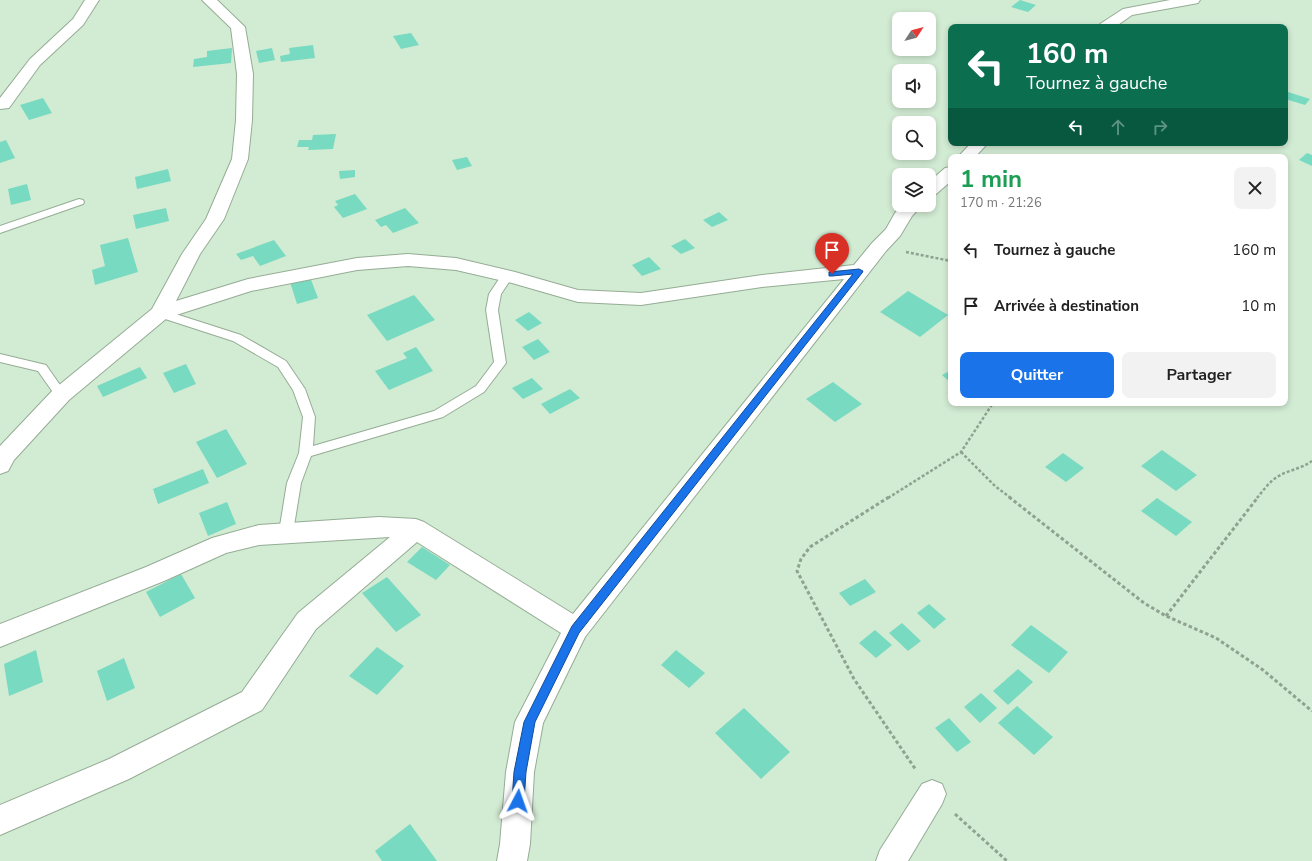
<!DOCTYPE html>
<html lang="fr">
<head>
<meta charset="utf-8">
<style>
  :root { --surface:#fff; --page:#f2f2f2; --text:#222; --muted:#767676; --accent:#1a73e8 }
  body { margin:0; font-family:"Nunito Sans",sans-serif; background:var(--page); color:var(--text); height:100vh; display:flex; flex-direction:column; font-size:15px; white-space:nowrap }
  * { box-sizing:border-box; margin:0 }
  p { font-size:13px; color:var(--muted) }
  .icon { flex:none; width:22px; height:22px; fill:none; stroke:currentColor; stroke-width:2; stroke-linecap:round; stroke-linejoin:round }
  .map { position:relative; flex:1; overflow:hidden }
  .drawer { position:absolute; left:948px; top:154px; width:340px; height:252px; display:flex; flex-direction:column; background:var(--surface); border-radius:8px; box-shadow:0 2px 6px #0003 }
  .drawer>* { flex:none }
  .guide { position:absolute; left:948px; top:24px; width:340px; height:122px; border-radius:8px; box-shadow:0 2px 6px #0003; background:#0b6e4f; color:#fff; overflow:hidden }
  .needle { width:26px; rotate:54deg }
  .fabs { position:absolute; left:892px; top:12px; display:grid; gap:8px }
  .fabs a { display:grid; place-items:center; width:44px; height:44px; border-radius:8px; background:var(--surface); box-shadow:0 2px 6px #0003; font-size:20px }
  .pin { position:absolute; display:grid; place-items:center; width:34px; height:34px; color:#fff; margin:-41px -17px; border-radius:50% 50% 50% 0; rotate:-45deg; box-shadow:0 0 4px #0007 }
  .pin .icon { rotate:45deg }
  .me { position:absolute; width:44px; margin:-22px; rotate:4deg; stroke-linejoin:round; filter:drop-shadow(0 0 3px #0008) }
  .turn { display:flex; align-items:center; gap:14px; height:84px; padding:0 12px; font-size:18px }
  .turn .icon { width:52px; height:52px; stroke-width:2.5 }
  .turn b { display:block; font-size:28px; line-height:34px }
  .lanes { display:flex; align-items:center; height:38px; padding:0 12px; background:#0003; justify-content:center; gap:20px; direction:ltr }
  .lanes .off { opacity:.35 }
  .round { display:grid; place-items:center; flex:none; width:42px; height:42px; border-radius:8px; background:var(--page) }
  .headline { display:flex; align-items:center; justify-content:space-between; height:68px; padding:0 12px }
  h1 { font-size:24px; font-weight:700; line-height:30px; color:#1e9e55 }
  .cta { display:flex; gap:8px; margin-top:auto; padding:8px 12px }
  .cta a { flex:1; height:46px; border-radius:8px; background:var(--accent); color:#fff; font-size:16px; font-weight:700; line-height:46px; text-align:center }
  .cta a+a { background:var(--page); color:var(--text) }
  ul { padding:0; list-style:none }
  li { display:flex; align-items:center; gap:12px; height:56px; padding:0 12px }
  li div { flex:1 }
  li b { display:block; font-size:15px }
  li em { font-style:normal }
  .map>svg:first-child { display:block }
  .building { fill:#78dac1 }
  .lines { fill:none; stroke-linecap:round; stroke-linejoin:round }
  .service-casing { stroke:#95ac95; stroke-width:2 }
  .minor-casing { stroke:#95ac95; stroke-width:2 }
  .path-far1 { stroke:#8fa290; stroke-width:2.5; stroke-dasharray:3 2; stroke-linecap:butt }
  .path { stroke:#8fa290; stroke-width:3; stroke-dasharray:3.5 2.5; stroke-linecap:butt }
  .service { fill:#fff; fill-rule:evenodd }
  .minor { fill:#fff; fill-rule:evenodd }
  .route { fill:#1a73e8; stroke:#114b97 }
</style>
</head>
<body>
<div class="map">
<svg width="1312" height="861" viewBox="0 0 1312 861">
  <rect width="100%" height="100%" fill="#d2ebd3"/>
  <g class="building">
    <path d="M1020,0L1036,5L1028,12L1011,7Z"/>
    <path d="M411,33L419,45L401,49L393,36Z"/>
    <path d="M313,45L315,58L281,62L280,56L290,54L289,48Z"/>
    <path d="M232,48L231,63L193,67L194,59L207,57V51Z"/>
    <path d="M272,48L275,60L259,63L256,51Z"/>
    <path d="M1285,91L1310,99L1305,105L1285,99Z"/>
    <path d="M43,98L52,113L29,120L20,105Z"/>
    <path d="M336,134L333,149L308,150L309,147H297L299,140H312L313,135Z"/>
    <path d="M6,140L15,158L0,163V142Z"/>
    <path d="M1307,153L1312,155V166L1299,160Z"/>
    <path d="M467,157L472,166L457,170L452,160Z"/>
    <path d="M168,169L171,181L137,189L135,177Z"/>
    <path d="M355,170V177L340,179L339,171Z"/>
    <path d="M27,184L31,200L11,205L8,189Z"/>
    <path d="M355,194L367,209L343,218L334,207L338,205L335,201Z"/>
    <path d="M166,208L169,221L136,229L133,215Z"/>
    <path d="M405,208L419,223L393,233L386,225L381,227L375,220Z"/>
    <path d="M719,212L728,220L712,227L703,220Z"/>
    <path d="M128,238L138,272L95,285L92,270L105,266L100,245Z"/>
    <path d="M685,239L695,248L681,254L671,246Z"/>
    <path d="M274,240L286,256L260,266L253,256L241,260L236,254Z"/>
    <path d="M649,257L661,269L642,276L632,265Z"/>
    <path d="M310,277L318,298L297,304L290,282Z"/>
    <path d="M908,291L948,315L920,337L880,312Z"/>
    <path d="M414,295L435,320L387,341L367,315Z"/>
    <path d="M529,312L542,323L528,331L515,320Z"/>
    <path d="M538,339L550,352L534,360L522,347Z"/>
    <path d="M416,347L433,371L389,390L375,371L407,358L403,353Z"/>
    <path d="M186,364L196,384L174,393L163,373Z"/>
    <path d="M140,367L147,378L103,397L97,386Z"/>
    <path d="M951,370V383L942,375Z"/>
    <path d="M532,378L543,389L523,399L512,388Z"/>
    <path d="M833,382L862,404L835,422L806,399Z"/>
    <path d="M570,389L580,398L550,414L541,404Z"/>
    <path d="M226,429L247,464L217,478L196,442Z"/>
    <path d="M1162,450L1197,475L1176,491L1141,466Z"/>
    <path d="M1063,453L1084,468L1066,482L1045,467Z"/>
    <path d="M203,469L209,483L158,504L153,489Z"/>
    <path d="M1157,498L1192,522L1176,536L1141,511Z"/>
    <path d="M227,502L236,524L208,536L199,513Z"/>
    <path d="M422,547L450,565L436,580L407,562Z"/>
    <path d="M181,574L195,598L160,617L146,592Z"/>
    <path d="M387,577L421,615L396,632L362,593Z"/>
    <path d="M865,579L876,592L850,606L839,593Z"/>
    <path d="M929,604L946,619L934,629L917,613Z"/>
    <path d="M902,623L921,641L908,651L889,633Z"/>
    <path d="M1031,625L1068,652L1049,673L1011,645Z"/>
    <path d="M875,630L892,645L876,658L859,643Z"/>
    <path d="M377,647L404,666L377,695L349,676Z"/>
    <path d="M36,650L43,682L9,696L4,664Z"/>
    <path d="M676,650L705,673L689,688L661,665Z"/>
    <path d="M124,658L135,688L107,701L97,671Z"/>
    <path d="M1018,669L1033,682L1008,705L993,691Z"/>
    <path d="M981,693L997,708L980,723L964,707Z"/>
    <path d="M1017,706L1053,737L1034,755L998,723Z"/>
    <path d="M744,708L790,752L761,779L715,733Z"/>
    <path d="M949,718L971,742L957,752L935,728Z"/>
    <path d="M410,824L437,861H382L375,851Z"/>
  </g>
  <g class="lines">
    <g class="service-casing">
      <g id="service">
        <path d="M79,199L83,200L84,202L83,204L0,233V226Z"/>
        <path d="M507,272L511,273L513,276L501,294L498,310L506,363L484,392L443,417L311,456L301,483L293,532L291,536L286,538L281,536L279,532L287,483L299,453L303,417L293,390L278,367L233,341L156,316L154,313L156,310L160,309L241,335L286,361L305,389L315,417L313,446L434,411L476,386L494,362L486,310L489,294L503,273Z"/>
        <path d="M0,354L46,365L67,395L65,398L61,400L57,398L38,371L0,362Z"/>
      </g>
    </g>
    <g class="minor-casing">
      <g id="minor">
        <path d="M85,0H99L83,25L40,65L9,108L0,109V98L30,59L73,19Z"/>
        <path d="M202,0H217L245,27L253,74L252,120L248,159L224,219L200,254L176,301L248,279L357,258L408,254L456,258L515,272L578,290L641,293L762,275L854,265L872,243L886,229L895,213L902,205H922L912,216L900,236L886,251L585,637L543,723L534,772L530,844L527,861H497L500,844L506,772L515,722L561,633L417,542L316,629L262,710L129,779L0,835V805L109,759L242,692L298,613L390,537L259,545L226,553L164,581L0,647V624L146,567L212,538L259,525L379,517L416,519L424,522L573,614L844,279L762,287L641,305L578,302L512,283L456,270L408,266L357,270L251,291L167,318L69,400L14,460L8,471L0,474V446L53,390L152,309L182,254L206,219L232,159L236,120L237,74L231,28Z"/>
        <path d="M1170,0H1200L1198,3L1193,4L1132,15L1115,27H1098L1100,24L1123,9Z"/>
        <path d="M971,143H988L975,157H958Z"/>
        <path d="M951,167V181L935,195L929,196V182L945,168Z"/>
        <path d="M932,780L942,784L946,794L942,804L908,861H876L880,850L922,784Z"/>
      </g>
    </g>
    <g class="path-far1">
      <path d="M906,252L951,261"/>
      <path d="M961,452L995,486L1011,498"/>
      <path d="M888,498L961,452L993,403"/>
      <path d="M1257,498C1263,491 1269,482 1277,477C1288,470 1301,469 1312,461"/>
    </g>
    <g class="path">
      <path d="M889,497L810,547L801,559L797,571L854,679L916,770"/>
      <path d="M1009,497L1144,603L1166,616L1216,638L1263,670L1312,711"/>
      <path d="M1166,616L1258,497"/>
      <path d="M955,814L1007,861"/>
    </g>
    <use href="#service" class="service"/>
    <use href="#minor" class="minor"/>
  </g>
  <path class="route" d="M859,269L863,271L862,273L579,633L535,722L526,772L524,801L522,805L518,806L514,805L512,801L514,772L524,722L572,626L853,274L832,276H829V272Z"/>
</svg>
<div class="fabs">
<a><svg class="needle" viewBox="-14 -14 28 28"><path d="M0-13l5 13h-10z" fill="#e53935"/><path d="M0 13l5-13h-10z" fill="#767676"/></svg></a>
<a><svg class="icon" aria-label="sound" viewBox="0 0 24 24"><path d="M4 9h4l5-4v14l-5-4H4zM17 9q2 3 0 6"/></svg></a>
<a><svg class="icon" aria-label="search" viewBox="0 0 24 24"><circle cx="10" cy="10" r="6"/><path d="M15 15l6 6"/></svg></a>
<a><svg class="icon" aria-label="layers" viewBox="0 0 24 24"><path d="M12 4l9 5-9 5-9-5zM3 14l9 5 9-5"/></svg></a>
</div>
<div class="pin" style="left:832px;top:274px;background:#d93025"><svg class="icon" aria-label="arrive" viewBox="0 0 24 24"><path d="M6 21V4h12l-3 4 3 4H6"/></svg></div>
<svg class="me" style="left:518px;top:801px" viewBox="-20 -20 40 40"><path d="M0-17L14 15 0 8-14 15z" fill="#1a73e8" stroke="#fff" stroke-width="4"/></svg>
<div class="guide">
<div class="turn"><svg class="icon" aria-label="left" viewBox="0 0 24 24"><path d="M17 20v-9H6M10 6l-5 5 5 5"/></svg><div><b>160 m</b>Tournez à gauche</div></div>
<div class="lanes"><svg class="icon" aria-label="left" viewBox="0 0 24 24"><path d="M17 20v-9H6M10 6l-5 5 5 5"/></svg><svg class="icon off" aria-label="ahead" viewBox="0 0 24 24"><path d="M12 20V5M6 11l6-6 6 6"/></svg><svg class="icon off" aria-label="right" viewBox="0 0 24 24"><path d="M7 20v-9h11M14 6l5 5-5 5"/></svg></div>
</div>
<section class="drawer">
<div class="headline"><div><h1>1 min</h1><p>170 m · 21:26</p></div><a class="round"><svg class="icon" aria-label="close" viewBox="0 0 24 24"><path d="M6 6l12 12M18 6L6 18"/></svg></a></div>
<ul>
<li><svg class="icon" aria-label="left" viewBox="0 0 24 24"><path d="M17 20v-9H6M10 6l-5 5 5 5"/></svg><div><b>Tournez à gauche</b></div><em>160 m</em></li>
<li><svg class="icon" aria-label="arrive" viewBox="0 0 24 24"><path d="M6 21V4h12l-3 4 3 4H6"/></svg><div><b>Arrivée à destination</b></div><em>10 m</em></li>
</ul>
<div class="cta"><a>Quitter</a><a>Partager</a></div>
</section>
</div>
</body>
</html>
